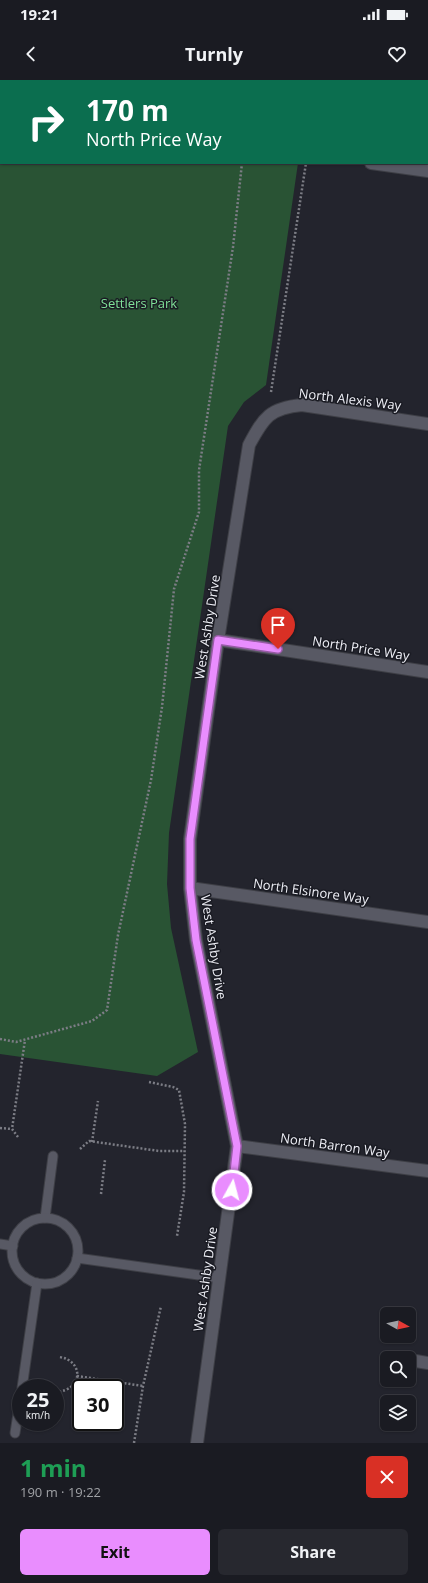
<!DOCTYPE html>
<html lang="en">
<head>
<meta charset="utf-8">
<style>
  :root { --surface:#1a1b22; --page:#27282f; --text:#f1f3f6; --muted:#9fa1a5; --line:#383940; --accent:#e98dfe }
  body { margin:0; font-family:"Open Sans",sans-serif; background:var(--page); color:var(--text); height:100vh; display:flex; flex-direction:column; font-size:15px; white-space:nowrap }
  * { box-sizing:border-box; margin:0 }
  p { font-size:13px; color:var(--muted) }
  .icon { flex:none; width:22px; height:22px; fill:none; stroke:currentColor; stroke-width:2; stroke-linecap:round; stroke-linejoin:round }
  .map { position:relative; height:1363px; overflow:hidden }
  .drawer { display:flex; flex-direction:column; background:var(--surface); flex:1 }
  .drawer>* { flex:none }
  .guide { position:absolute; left:0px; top:0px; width:428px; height:84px; box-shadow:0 1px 3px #0004,0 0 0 1px var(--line); background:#0b6e4f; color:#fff; overflow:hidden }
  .needle { width:26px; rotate:98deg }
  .fabs { position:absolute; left:380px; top:1227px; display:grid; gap:8px }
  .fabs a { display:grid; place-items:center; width:36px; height:36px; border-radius:6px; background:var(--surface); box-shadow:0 1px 3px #0004,0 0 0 1px var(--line); font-size:20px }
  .speed { position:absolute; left:12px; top:1299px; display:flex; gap:8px; font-size:20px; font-weight:700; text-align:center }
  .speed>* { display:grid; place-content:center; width:52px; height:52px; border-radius:50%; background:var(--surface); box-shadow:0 1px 3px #0004,0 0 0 1px var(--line); line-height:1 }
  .speed small { font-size:10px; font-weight:400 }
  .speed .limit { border:2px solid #111; border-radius:6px; background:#fff; color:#111 }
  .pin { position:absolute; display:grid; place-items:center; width:34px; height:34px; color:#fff; margin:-41px -17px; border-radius:50% 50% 50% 0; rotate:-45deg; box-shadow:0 0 4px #0007 }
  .pin .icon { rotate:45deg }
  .me { position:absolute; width:44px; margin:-22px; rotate:7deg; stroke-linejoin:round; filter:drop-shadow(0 0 3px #0008) }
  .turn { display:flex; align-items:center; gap:14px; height:84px; padding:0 20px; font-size:18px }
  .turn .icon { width:52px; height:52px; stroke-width:2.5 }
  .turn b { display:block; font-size:28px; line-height:34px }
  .round { display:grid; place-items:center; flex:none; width:42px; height:42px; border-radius:6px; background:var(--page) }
  .overview { display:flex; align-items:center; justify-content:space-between; height:68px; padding:0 20px }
  h1 { font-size:24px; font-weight:700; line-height:30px; color:#1e9e55 }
  .primary-button { display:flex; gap:8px; margin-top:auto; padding:8px 20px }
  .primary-button a { flex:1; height:46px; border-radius:6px; background:var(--accent); color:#111; font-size:16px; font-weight:700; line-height:46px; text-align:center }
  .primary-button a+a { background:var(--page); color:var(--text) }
  .status { display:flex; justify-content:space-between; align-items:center; height:28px; padding:0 20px; background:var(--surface); direction:ltr }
  .status svg { height:11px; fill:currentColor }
  header { display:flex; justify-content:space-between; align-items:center; height:52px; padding:0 20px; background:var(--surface); font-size:18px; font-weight:700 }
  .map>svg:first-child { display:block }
  .green { fill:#295334 }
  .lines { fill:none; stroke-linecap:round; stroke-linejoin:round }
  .lane-casing { stroke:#3e3f46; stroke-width:11 }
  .street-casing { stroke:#3e3f46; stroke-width:14 }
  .path { stroke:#7c7d85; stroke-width:2.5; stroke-dasharray:2 2; stroke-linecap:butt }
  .lane { stroke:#585964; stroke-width:9 }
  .street { stroke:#585964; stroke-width:12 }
  .route-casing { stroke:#975ca5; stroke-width:10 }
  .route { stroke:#e98dfe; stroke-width:7 }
  .labels { text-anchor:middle; stroke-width:3; stroke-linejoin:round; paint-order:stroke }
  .park-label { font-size:13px; fill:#7fe198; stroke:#1a1b23 }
  .street-label { font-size:13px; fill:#eeeff6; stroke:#1a1b23 }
</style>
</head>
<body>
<div class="status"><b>19:21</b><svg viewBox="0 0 49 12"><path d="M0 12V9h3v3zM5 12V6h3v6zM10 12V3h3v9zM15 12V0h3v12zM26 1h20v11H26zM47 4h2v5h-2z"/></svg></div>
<header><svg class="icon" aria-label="back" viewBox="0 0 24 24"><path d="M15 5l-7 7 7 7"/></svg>Turnly<svg class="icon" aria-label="heart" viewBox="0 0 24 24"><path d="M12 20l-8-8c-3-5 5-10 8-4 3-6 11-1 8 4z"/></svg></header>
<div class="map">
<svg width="428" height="1363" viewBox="0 0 428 1363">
  <rect width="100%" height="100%" fill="#23242d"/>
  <path class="green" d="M0,0H277L1,1V83H298L266,305L244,322L228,346L169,753L167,804L171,848L198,972L157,996L0,974Z"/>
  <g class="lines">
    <g class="lane-casing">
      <g id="lane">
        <path d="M45,1138L53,1076"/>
        <circle cx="45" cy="1171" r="33"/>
        <path d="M0,1164L13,1166"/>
        <path d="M77,1178L220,1198"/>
        <path d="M22,1308L37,1203"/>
        <path d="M15,1353L21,1314"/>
      </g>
    </g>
    <g class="street-casing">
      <g id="street">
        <path d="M301,1V0"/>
        <path d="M371,83L428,91"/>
        <path d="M218,560L428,592"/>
        <path d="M190,808L428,842"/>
        <path d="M237,1066L428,1091"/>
        <path d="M410,1280L428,1283"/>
        <path d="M197,1363L237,1066L196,860L190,808V759L218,560L249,365C264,337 270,328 302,325L428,344"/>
      </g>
    </g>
    <g class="path">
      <path d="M262,1L263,0"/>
      <path d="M271,312L306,83"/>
      <path d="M0,959L16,962L92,941L107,930L118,855L151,700L162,627L174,509L199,432V390L233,167L242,83"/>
      <path d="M149,1002L173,1007L179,1010L185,1044L184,1112L177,1156"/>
      <path d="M0,1048L12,1049"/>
      <path d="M18,1057L12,1049L25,960"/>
      <path d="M92,1062L98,1021"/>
      <path d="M80,1069L89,1061L159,1071H184"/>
      <path d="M101,1114L105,1080"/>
      <path d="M77,1296L143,1306"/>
      <path d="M55,1312C84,1311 84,1280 59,1277"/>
      <path d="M134,1363L143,1306L161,1226"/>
    </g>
    <use href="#lane" class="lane"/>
    <use href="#street" class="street"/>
  </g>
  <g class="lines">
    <g class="route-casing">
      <path id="route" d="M232,1110L237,1066L196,860L190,808V759L218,560L278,569"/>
    </g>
    <use href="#route" class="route"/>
  </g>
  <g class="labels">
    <g class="park-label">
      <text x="139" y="228">Settlers Park</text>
    </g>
    <g class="street-label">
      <text transform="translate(350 319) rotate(7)" y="5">North Alexis Way</text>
      <text transform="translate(207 547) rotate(-81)" y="5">West Ashby Drive</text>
      <text transform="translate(361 568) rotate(9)" y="5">North Price Way</text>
      <text transform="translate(311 811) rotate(8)" y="5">North Elsinore Way</text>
      <text transform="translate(214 867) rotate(81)" y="5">West Ashby Drive</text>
      <text transform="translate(335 1065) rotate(8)" y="5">North Barron Way</text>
      <text transform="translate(205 1199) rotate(-82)" y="5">West Ashby Drive</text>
    </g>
  </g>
</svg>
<div class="fabs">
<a><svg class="needle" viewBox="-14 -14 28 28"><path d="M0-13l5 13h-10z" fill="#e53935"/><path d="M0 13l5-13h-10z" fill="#9fa1a5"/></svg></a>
<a><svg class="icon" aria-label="search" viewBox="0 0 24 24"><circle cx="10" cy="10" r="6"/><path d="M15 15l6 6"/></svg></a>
<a><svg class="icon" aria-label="layers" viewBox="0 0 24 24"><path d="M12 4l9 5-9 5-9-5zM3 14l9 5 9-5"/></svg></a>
</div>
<div class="speed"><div>25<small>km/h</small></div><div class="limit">30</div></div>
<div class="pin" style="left:278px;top:569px;background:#d93025"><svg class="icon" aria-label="arrive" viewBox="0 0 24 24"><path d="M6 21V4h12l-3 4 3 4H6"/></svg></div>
<svg class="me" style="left:232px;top:1110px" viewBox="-20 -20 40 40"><circle r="17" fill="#e98dfe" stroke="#fff" stroke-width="3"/><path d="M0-11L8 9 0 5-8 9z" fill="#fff"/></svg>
<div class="guide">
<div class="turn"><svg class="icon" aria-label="right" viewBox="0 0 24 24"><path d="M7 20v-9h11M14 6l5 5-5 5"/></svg><div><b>170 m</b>North Price Way</div></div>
</div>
</div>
<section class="drawer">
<div class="overview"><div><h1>1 min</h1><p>190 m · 19:22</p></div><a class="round" style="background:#d93025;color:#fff"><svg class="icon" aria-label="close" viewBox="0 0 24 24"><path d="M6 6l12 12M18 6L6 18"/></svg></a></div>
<div class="primary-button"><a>Exit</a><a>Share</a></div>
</section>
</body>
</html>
